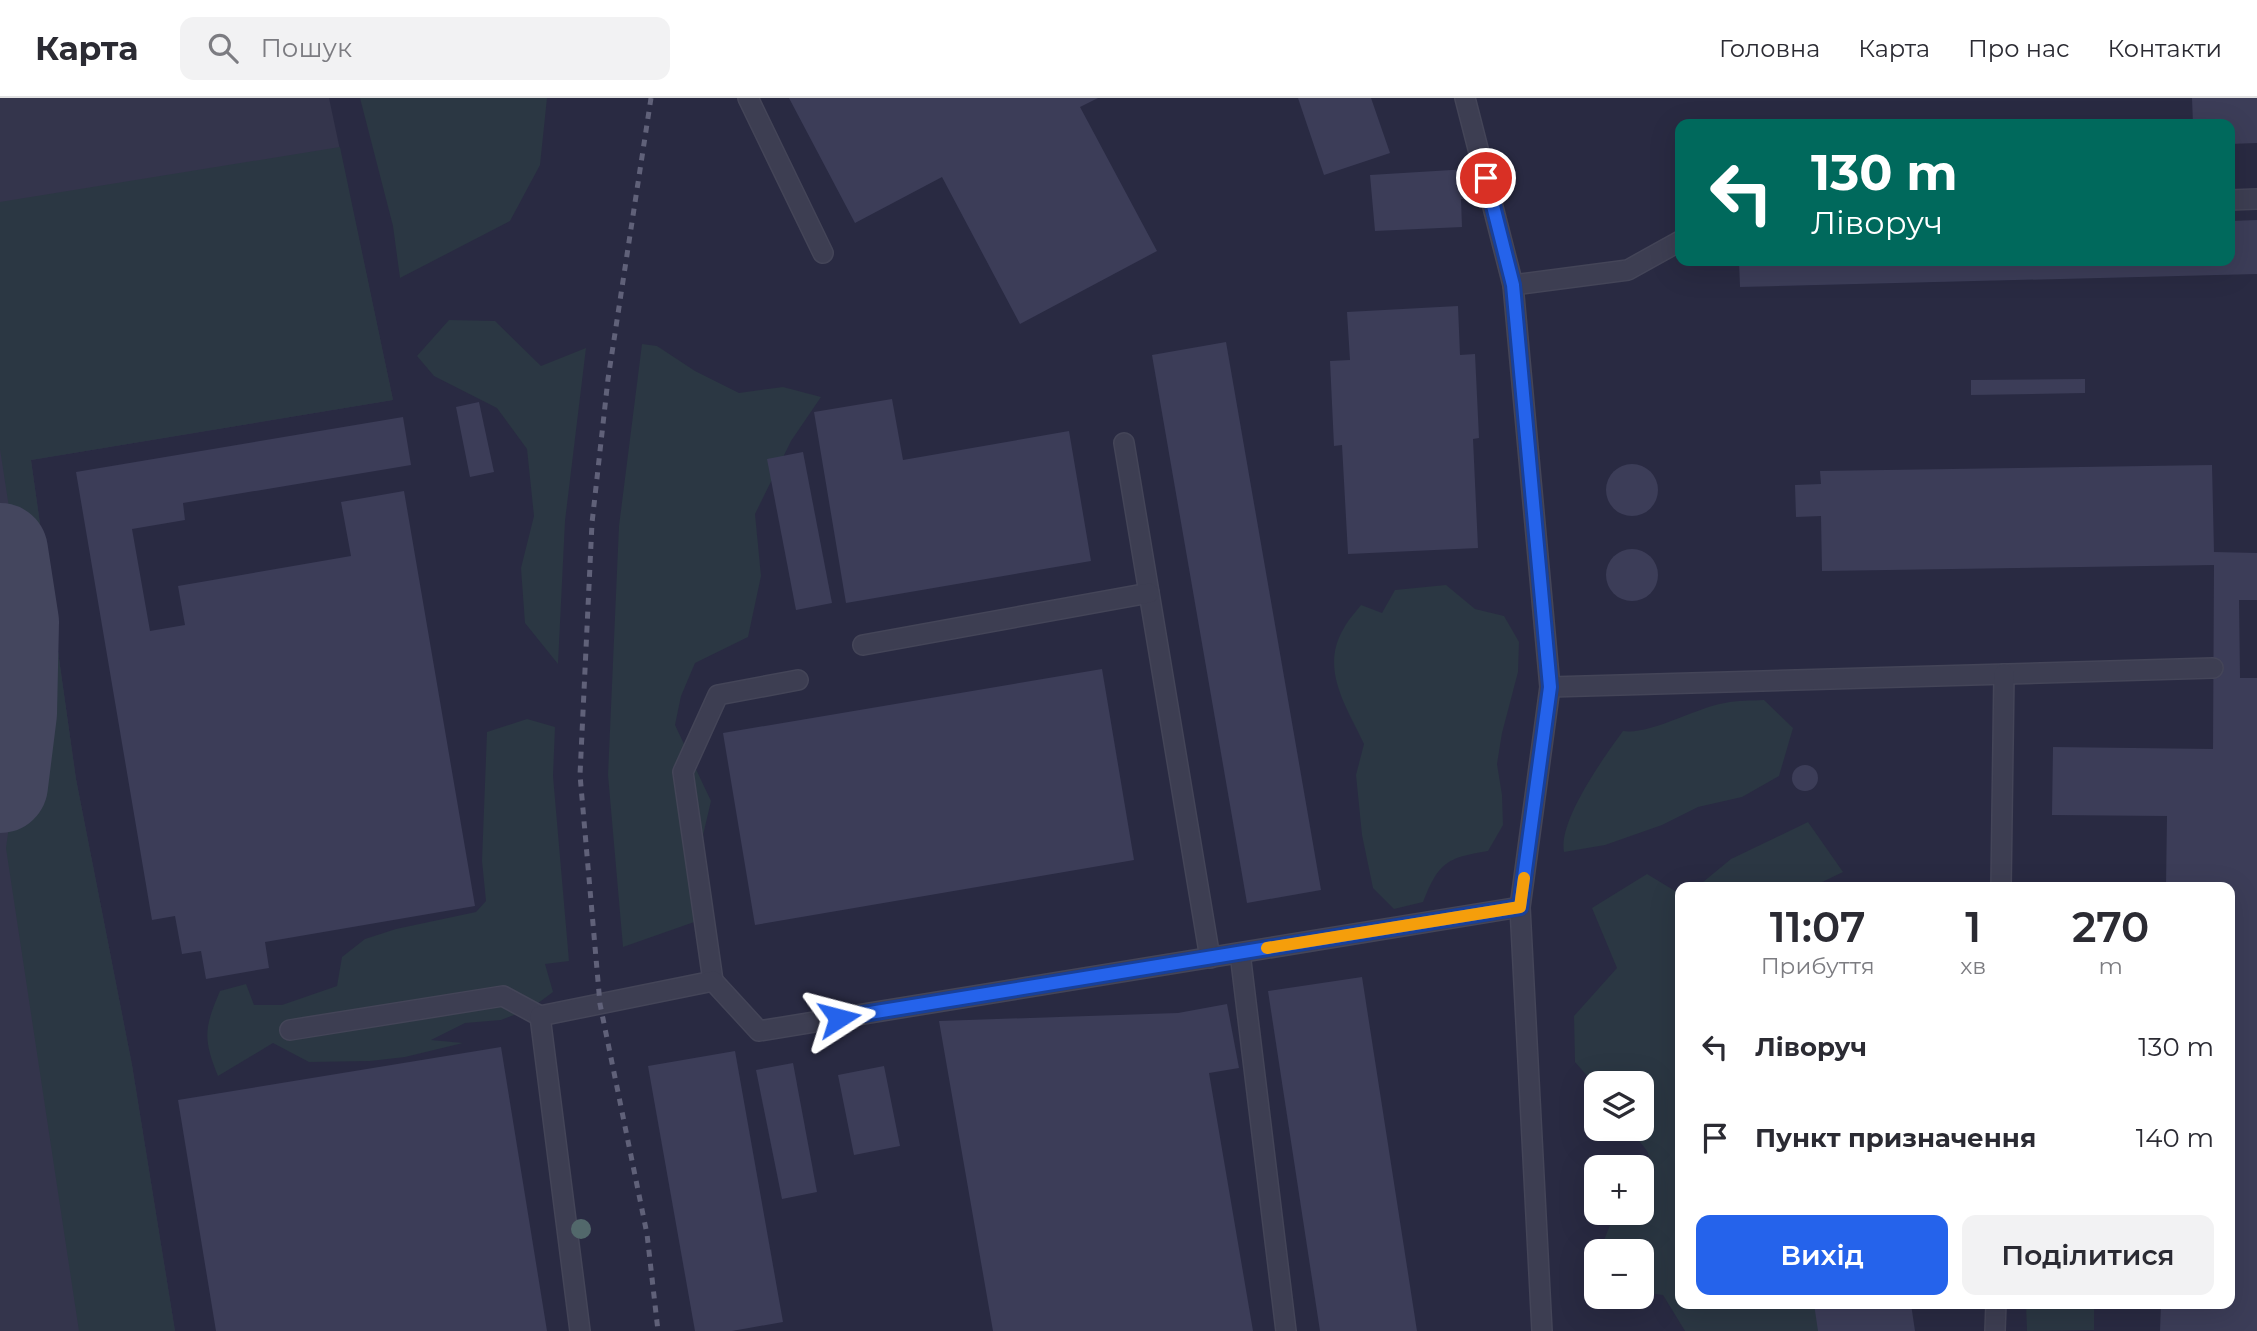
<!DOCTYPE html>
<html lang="uk">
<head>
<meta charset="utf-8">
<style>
  :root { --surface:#fff; --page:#f2f2f3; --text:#2b2b33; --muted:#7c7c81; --line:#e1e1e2; --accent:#2563eb }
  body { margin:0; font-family:Montserrat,sans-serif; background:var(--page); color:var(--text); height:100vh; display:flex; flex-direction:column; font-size:26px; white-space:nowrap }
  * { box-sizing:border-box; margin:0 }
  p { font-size:23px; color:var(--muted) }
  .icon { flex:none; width:38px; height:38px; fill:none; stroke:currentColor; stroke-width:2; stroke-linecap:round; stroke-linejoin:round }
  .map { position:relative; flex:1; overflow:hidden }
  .drawer { position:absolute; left:1675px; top:784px; width:560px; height:427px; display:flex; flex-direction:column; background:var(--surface); border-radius:14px; box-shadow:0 7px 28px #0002 }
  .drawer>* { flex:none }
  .hud { position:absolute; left:1675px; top:21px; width:560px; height:147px; border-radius:14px; box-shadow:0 7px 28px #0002; background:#00695c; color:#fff; overflow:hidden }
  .buttons { position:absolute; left:1584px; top:973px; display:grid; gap:14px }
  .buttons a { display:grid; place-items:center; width:70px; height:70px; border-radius:14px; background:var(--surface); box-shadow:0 7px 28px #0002; font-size:35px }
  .pin { position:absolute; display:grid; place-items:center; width:60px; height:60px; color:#fff; margin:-30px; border:4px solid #fff; border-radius:50%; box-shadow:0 2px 7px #0007 }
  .me { position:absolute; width:77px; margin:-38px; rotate:81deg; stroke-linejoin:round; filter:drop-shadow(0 0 5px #0008) }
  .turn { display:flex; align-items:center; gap:24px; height:147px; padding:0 21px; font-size:32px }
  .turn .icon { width:91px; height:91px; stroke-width:2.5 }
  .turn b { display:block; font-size:49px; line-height:60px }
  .eta { display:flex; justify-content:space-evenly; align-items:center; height:119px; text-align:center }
  .eta b { font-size:42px; font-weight:600; line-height:49px }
  .cta { display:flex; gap:14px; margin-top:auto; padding:14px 21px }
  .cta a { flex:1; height:80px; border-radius:14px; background:var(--accent); color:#fff; font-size:28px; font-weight:600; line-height:80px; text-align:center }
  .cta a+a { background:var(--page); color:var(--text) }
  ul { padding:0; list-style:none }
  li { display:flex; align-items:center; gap:21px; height:91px; padding:0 21px }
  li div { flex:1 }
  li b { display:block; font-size:26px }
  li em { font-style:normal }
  header { display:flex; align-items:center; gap:42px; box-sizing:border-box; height:98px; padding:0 35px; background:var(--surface); border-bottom:2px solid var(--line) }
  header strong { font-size:33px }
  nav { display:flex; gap:38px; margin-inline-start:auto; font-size:24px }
  .search { width:490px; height:63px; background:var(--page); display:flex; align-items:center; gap:18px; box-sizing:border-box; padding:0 24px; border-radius:14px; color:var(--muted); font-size:26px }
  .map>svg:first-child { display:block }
  .airport { fill:#34354c }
  .green { fill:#2b3743 }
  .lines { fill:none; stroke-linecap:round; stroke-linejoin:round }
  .taxiway { stroke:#44465e; stroke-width:96 }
  .building { fill:#3c3d58 }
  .service-casing { stroke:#444558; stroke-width:22 }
  .service { stroke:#3d3e52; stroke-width:19 }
  .rail { stroke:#606179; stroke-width:5; stroke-dasharray:7 7; stroke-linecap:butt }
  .tree { fill:#52686b }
  .route-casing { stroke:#184099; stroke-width:18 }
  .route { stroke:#2563eb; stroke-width:12 }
  .slow { stroke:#f59e0b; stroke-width:12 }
</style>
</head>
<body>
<header>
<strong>Карта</strong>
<div class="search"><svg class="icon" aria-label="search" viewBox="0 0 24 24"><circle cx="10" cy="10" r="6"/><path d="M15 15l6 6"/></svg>Пошук</div>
<nav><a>Головна</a><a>Карта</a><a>Про нас</a><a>Контакти</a></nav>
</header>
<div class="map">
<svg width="2257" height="1233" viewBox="0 0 2257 1233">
  <rect width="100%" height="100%" fill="#292a42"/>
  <path class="airport" d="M0,0H329L393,302L31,362L76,681L132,967L175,1233H0Z"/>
  <g class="green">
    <path d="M360,0H547L540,67L510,123L400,180L393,128Z"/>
    <path d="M340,49L393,302L31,362L76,681L132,967L175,1233H79L6,750L24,622L27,526L0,351V104Z"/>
    <path d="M449,222L495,223L541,268L586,250L565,423L558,566L525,525L521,470L534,418L527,351L497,310L434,278L417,258Z"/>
    <path d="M642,246L657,248L695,273L739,295L783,289L821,299L791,343L755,416L761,478L748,539L695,565L681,598L675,627L711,703L697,763V823L623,849L608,677L619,428Z"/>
    <path d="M1446,487L1475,511L1504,518L1519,544L1518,574L1502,635L1497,666L1502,697L1503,727L1488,753C1446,760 1439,764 1423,804L1394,811L1373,790L1362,737L1356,677L1364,646C1347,609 1319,571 1344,530C1348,522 1355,515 1361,507L1382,515L1395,492Z"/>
    <path d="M1764,602L1793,630L1779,678L1742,699L1698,709L1662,727L1605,747L1564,754C1558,723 1604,659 1623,633C1651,637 1694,610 1725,605C1737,602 1751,603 1764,602Z"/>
    <path d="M527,621L555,629L553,678L569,863L545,866L553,894L530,911L501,922L465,925L431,942L463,945L405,959L370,963L309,964L273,945L218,978C203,941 204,930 220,893L246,886L254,907H282L337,888L342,859L365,841L396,831L476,814L486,803L482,763L487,634Z"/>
    <path d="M1808,724L1843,774L1812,789H1697L1731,761Z"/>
    <path d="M1647,776L1680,796V1206H1821L1822,1233H1685L1663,1197L1642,1194V1153H1609L1604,1142L1615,1115H1642V1085L1655,1072L1647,1053L1630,1031H1642V985H1596V988L1575,964L1574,918L1617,870L1592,810Z"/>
    <path d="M2026,1206H2094V1232L2027,1233Z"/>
  </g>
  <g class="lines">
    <path class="taxiway" d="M0,453L11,524L9,615L0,687"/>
  </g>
  <g class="building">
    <path d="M789,0H1098L1080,9L1157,153L1020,226L942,79L855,125Z"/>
    <path d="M1298,0H1371L1390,55L1324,77Z"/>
    <path d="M2192,0H2257V45L2230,46V26H2193Z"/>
    <path d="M1468,71L1469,101H1461L1462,129L1375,133L1370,77Z"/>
    <path d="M2257,122V176L1740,189L1739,163H2230V123Z"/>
    <path d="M1458,208L1460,257L1475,256L1479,340L1473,341L1478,450L1348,456L1342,347L1334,348L1330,263L1350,262L1347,214Z"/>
    <path d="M1226,244L1321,792L1247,805L1152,257Z"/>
    <path d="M2085,281V295L1971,297V282Z"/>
    <path d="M892,301L903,362L1069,333L1091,463L846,505L814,314Z"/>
    <path d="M479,304L494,374L470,379L456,309Z"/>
    <path d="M403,319L411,367L183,405L185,422L132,431L150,533L185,527L178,488L351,458L341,404L404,393L475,808L265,844L269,870L206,881L201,853L182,856L175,818L152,822L76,374Z"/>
    <path d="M803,354L832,505L796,512L767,361Z"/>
    <circle cx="1632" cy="392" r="26"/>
    <path d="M2212,367L2214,454L2257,455V502H2239L2240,580H2257V1233H2160L2161,1206H2230V789H2166L2167,718L2052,717L2053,649L2213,651L2214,467L1822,473L1821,418L1796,419L1795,387L1821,386L1820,373Z"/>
    <circle cx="1632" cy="477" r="26"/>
    <path d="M1102,571L1134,762L755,827L723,635Z"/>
    <circle cx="1805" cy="680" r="13"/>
    <path d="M1362,879L1417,1233H1320L1268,893Z"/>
    <path d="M1227,906L1239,970L1209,975L1253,1233H993L939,923L1178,915Z"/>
    <path d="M501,949L547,1233H216L178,1002Z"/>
    <path d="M735,953L783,1224L732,1233H695L648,968Z"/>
    <path d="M793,965L817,1094L782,1101L756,972Z"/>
    <path d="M884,968L900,1048L854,1057L838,977Z"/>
    <path d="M1814,1206H1911L1915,1233H1818Z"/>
  </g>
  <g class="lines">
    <g class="service-casing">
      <g id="service">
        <path d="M748,0L823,155"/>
        <path d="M1465,0L1513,187L1550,589L1520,809L1542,1233"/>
        <path d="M2230,102L2257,101"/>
        <path d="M1513,187L1628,172L1680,143"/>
        <path d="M1124,345L1210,860"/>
        <path d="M863,547L1149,495"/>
        <path d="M1550,589L2213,570"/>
        <path d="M2001,789L2004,576"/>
        <path d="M1240,855L1286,1233"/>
        <path d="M713,883L683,674L718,597L798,582"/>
        <path d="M290,932L503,898L540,918"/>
        <path d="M580,1233L540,918L713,883L759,933L1520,809"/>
        <path d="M1995,1233L1996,1206"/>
      </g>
    </g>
    <use href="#service" class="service"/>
    <path class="rail" d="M651,0L608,281L592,425L580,677L600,906L647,1136L658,1233"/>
  </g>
  <circle class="tree" cx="581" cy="1131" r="10"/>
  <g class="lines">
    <g class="route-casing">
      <path id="route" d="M839,920L1520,809L1550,589L1513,187L1486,80"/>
    </g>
    <use href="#route" class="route"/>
    <path class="slow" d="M1267,850L1520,809L1524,780"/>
  </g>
</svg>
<div class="buttons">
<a><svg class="icon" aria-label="layers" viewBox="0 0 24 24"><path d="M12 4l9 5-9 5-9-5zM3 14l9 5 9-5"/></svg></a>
<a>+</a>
<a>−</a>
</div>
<div class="pin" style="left:1486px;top:80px;background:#d93025"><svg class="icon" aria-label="arrive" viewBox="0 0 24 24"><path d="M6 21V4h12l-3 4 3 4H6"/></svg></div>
<svg class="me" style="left:839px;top:920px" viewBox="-20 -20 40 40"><path d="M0-17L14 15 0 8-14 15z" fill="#2563eb" stroke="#fff" stroke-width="4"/></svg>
<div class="hud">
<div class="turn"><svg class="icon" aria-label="left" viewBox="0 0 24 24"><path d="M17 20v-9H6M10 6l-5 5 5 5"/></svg><div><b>130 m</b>Ліворуч</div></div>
</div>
<section class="drawer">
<div class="eta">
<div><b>11:07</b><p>Прибуття</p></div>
<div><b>1</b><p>хв</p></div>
<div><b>270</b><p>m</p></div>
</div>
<ul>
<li><svg class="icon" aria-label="left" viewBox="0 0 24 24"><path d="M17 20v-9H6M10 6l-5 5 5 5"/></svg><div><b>Ліворуч</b></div><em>130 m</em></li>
<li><svg class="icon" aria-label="arrive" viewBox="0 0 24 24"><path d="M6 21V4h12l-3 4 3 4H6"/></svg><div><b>Пункт призначення</b></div><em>140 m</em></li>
</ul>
<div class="cta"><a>Вихід</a><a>Поділитися</a></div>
</section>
</div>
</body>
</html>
